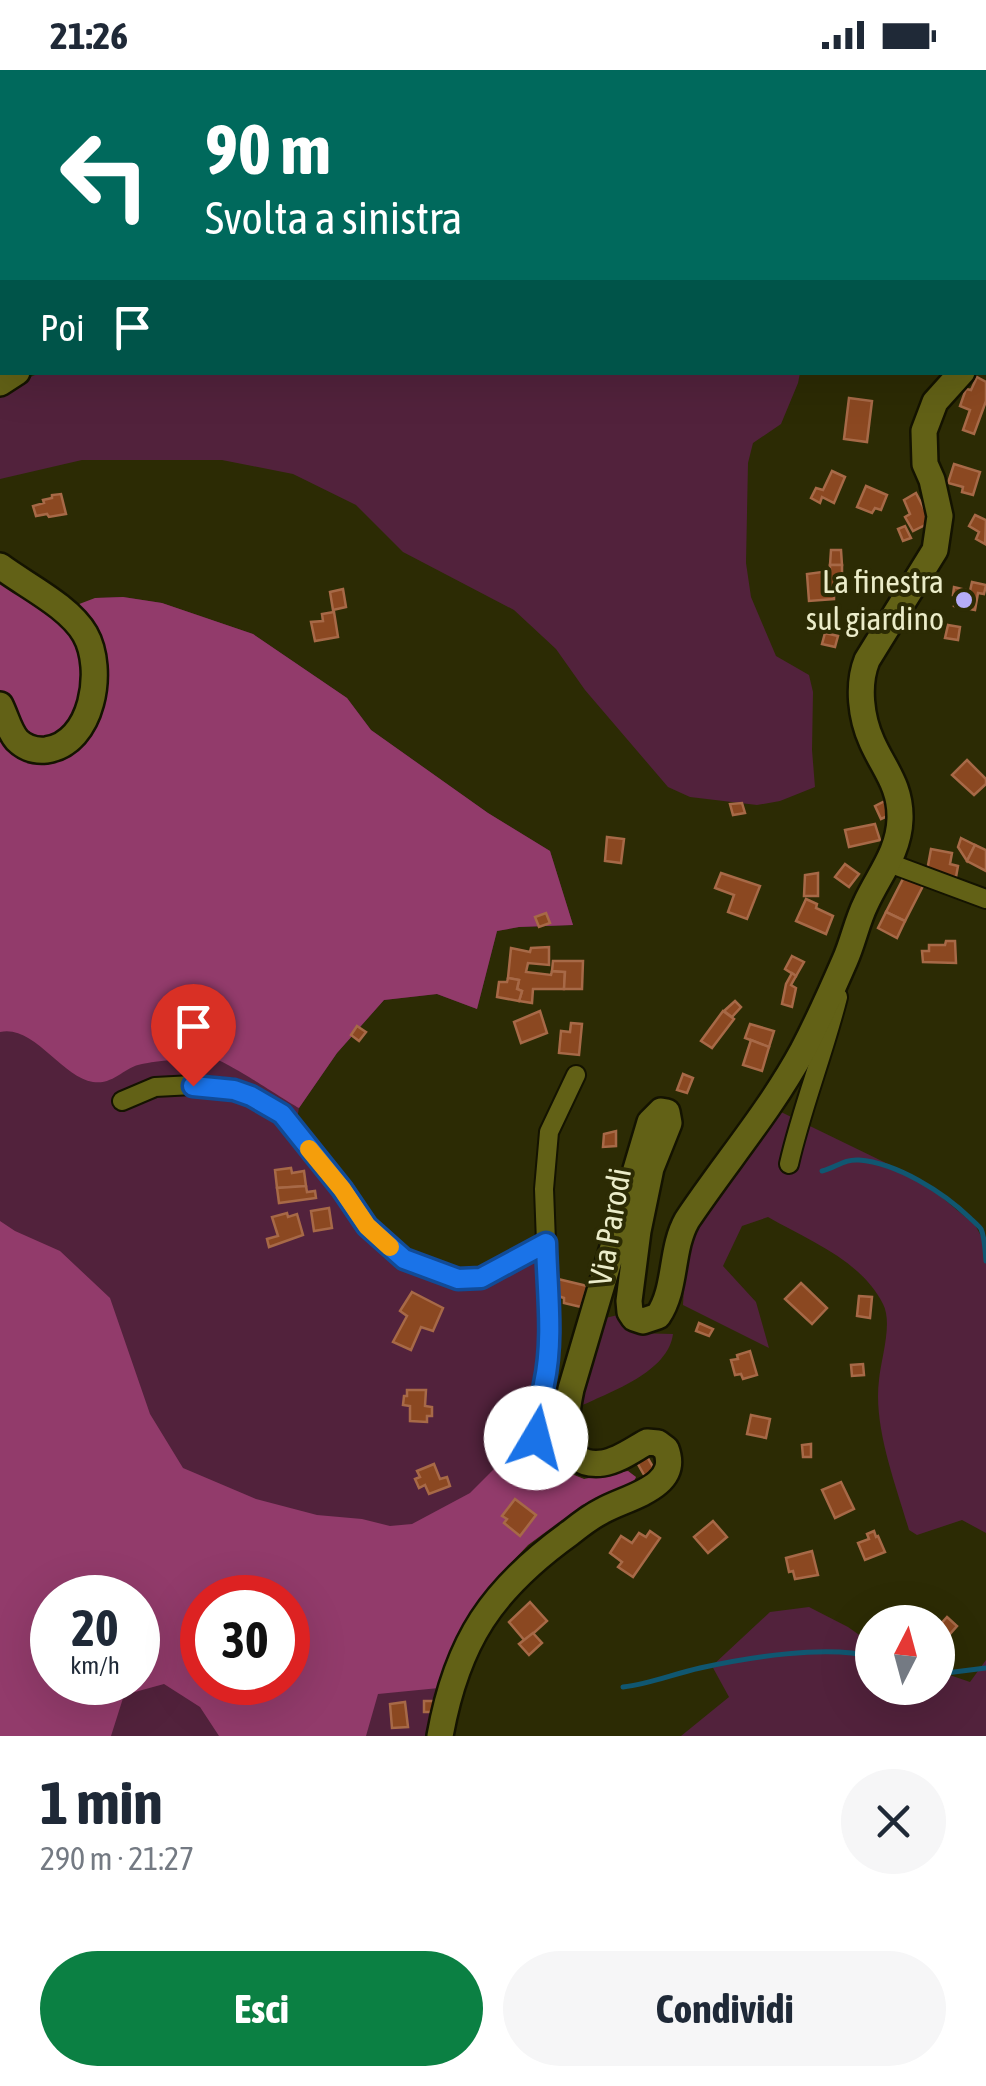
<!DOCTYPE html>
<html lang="it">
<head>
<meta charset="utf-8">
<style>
  :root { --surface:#fff; --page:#f6f6f7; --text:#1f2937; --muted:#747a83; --accent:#0b8043 }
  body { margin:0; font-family:"Asap Condensed",sans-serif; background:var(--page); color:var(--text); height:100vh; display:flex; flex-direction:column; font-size:38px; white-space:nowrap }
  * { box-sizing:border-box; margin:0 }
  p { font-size:32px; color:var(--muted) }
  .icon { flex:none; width:55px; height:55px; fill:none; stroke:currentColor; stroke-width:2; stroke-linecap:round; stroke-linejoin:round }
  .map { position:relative; height:1666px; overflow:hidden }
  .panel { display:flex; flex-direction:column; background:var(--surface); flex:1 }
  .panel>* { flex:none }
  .top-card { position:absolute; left:0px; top:0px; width:988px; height:305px; box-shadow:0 10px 40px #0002; background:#00695c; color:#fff; overflow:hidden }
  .needle { width:65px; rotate:6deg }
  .controls { position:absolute; left:855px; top:1535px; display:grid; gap:20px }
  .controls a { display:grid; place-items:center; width:100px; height:100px; border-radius:50%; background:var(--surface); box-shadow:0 10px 40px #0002; font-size:50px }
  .speed { position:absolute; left:30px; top:1505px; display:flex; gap:20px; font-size:50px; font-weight:700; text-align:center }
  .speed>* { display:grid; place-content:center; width:130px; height:130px; border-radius:50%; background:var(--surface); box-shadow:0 10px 40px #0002; line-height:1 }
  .speed small { font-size:25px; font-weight:400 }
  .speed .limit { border:15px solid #d22; background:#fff; color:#111 }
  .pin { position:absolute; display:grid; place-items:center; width:85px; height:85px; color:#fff; margin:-102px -42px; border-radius:50% 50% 50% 0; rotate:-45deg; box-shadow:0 0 10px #0007 }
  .pin .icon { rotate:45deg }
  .me { position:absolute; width:110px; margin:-55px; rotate:8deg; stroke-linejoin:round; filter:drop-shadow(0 0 8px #0008) }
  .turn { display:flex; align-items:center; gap:35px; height:210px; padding:0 40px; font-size:45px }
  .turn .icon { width:130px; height:130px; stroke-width:2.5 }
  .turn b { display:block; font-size:70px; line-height:85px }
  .then { display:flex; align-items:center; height:95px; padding:0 40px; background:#0003; gap:20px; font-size:38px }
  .round { display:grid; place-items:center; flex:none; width:105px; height:105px; border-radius:52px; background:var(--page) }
  .overview { display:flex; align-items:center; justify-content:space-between; height:170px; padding:0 40px }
  h1 { font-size:60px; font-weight:700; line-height:75px }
  .action { display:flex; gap:20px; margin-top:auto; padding:20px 40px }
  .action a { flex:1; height:115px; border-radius:60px; background:var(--accent); color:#fff; font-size:40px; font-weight:700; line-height:115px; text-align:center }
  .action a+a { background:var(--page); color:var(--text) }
  .status { display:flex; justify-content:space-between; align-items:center; height:70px; padding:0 50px; background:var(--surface); direction:ltr }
  .status svg { height:28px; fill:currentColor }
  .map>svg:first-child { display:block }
  .green { fill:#52223c; fill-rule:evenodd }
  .forest { fill:#923b6b; fill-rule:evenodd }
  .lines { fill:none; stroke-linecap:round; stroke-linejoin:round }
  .stream { stroke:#105771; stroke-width:5 }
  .building { fill:#8b4821; stroke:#a76947; stroke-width:2.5 }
  .street-casing { stroke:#141301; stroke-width:22 }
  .secondary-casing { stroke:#141301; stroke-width:30 }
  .street { stroke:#626116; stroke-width:18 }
  .secondary { stroke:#626116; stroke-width:25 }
  .route-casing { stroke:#114b97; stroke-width:25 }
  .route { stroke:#1a73e8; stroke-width:18 }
  .slow { stroke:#f59e0b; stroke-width:18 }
  .poi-dot { fill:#b5acf8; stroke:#2c2b04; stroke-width:4 }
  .labels { text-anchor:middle; stroke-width:8; stroke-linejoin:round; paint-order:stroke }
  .poi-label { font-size:32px; fill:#ebecc9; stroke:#2c2b04; text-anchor:end }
  .street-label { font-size:32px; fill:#ebecc9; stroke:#2c2b04 }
</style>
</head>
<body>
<div class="status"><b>21:26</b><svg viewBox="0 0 49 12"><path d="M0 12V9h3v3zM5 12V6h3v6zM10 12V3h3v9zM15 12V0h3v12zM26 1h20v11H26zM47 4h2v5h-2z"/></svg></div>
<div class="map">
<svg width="986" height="1666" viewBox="0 0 986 1666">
  <rect width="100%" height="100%" fill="#2c2b04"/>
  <g class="green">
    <path d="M556,0H938L936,2H555Z"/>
    <path d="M39,303H800L798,313L781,354L753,373L748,393L746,493L751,527L776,586L809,605L813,622L812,680L815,717L780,731L757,735L690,727L668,717L585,620L556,579L514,540L403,482L356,435L293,404L222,390H82L0,409V325L6,319Z"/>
    <path d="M123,527L162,533L253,564L347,628L371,660L488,743L550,781L573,855L519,857L497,861L477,939L437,924L384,930L337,983L299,1038L293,1071L372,1175L413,1204L443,1214L481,1218L535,1189L540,1296L534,1333L523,1375L536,1390L584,1409L628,1401L636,1407L632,1415L582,1436L528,1475L506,1498L464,1551L439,1618L428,1666H0V658L95,528ZM52,1528H138V1612H52ZM202,1528H288V1612H202Z"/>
    <path d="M781,1042L921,1110L975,1155L986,1175V1463L962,1450L917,1465L909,1460C896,1415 873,1357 879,1310C881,1289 893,1253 883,1234C861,1190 808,1170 768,1147L742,1156L723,1196L756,1232L769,1278L683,1235L686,1174L703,1142Z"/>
    <path d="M618,1245L634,1263L673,1264C668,1302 612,1321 581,1336L586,1295L601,1249Z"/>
    <path d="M809,1537L848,1557L872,1574V1618H938V1601L970,1612L986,1590V1666H681L729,1627L712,1596L770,1542Z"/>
  </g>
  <g class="forest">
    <path d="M227,0H537L536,2H235Z"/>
    <path d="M0,506C36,533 90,560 84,613C83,628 74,645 70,659L49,670L26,665L0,620Z"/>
    <path d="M123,527L162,533L253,564L347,628L371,660L488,743L550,781L573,855L519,857L497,861L477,939L437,924L384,930L337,983L299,1038C283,1029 225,990 212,988C198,987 157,991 142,994C124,997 114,1015 93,1012C62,1007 33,954 0,962V658L18,683L91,656L74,536L95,528Z"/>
    <path d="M0,1151L15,1161L60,1181L110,1228L150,1344L183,1398L256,1429L317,1445L362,1449L390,1456L412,1454L470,1423L504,1389L522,1375L536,1390L584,1409L628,1401L636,1407L632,1415L582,1435L528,1475L506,1498L465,1551L439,1618L378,1624L366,1666H219L200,1637L164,1614L124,1625L111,1666H0ZM52,1528H138V1612H52ZM202,1528H288V1612H202Z"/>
  </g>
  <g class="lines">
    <g class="stream">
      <path d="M822,1101C836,1098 843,1089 859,1090C897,1093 943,1122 970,1148C972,1150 980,1157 981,1159C985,1168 985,1181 986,1191"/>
      <path d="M938,1604L986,1598"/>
      <path d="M623,1617C650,1614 673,1604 700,1598C745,1588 828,1574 872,1587"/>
    </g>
  </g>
  <g class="building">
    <path d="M977,307L986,312V331L974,364L963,360L970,340L960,336L966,319L971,320Z"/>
    <path d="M849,328L872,331L867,372L844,369Z"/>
    <path d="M954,394L980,402L973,425L962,422L963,417L948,413Z"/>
    <path d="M832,401L845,407L834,433L822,427L820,433L811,428L816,418L823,420Z"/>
    <path d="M866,416L887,425L881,440L875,438L872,443L857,437Z"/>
    <path d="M916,423L931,452L913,461L905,447L910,444L904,430Z"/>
    <path d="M61,424L66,444L49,447L47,444L36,446L33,436L44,433L43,430L52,428V425Z"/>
    <path d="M975,445L986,450L985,474L976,469L979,462L969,456Z"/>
    <path d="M905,456L911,468L903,471L898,459Z"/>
    <path d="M831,480H841L842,495H830Z"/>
    <path d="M830,495H842V504L846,505L847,513H834V529L809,531L807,504L830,501Z"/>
    <path d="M972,512L986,515L984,524L978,523L975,540L954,536L956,525H953L954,517L970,521Z"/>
    <path d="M343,519L346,537L333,540L330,522Z"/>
    <path d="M334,542L338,567L315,571L311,552L323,551L322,544Z"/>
    <path d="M948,555L960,557L958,570L945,568Z"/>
    <path d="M825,563L838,566L835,577L822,574Z"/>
    <path d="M967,690L986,709V714L974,725L952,705Z"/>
    <path d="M885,731L892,744L881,749L875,736Z"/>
    <path d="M742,733L745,743L733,745L730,734Z"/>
    <path d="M875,754L880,770L849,777L845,760Z"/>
    <path d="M607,767L624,769L621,793L605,791Z"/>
    <path d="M961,768L975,775L967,791L958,777Z"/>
    <path d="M975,775L986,780V801L967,791Z"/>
    <path d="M931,779L952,783L950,794L958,796L956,807L927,801Z"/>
    <path d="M845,794L859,804L849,817L835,807Z"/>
    <path d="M721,803L760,816L747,849L728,842L734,825L715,818Z"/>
    <path d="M818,803V826H804L805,805Z"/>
    <path d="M906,803L925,812L905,851L886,842Z"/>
    <path d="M806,829L817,834L816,838L833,846L826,864L796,851Z"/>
    <path d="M886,842L905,851L897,868L878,858Z"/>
    <path d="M546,843L550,853L539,857L535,847Z"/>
    <path d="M946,871H955L956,893L923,892L922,881H929V875H945Z"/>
    <path d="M549,877V895L528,893L526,902L551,905L552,901L565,902L564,919H533L532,933L519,931L522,921L517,919L519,910L508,908L511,878L530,882L531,878Z"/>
    <path d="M792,886L804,892L796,906L785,899Z"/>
    <path d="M553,891H583L582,919H564L565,902L552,901Z"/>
    <path d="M792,903L796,906L791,915L796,918L792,937L782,934L786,914Z"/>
    <path d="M508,908L519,910L517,919L522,921L519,931L497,927L499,912H507Z"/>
    <path d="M735,931L741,937L732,947L724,941Z"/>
    <path d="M540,941L547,963L521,973L514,952Z"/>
    <path d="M723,941L734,949L712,978L701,971Z"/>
    <path d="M571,953L582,954L579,985L559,983L561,961L570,962Z"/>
    <path d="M750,954L774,961L769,977L745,968Z"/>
    <path d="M357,956L366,962L359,971L351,965Z"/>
    <path d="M751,970L769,977L762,1001L743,995Z"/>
    <path d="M189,971L190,990L176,991L175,972Z"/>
    <path d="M683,1004L693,1008L687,1023L677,1020Z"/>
    <path d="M616,1061V1076L603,1077L604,1064Z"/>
    <path d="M291,1098L292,1103L304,1101L306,1116L277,1118L275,1100Z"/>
    <path d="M306,1116L307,1122L315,1121L316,1128L279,1133L277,1118Z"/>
    <path d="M329,1138L332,1158L314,1161L311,1141Z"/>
    <path d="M287,1143L288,1147L297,1144L303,1165L269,1177L267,1169L278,1166L272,1147Z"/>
    <path d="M558,1209L587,1216L581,1237L564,1233V1228L558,1226Z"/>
    <path d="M801,1213L827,1238L812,1254L785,1229Z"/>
    <path d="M412,1222L443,1238L433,1261L421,1257L411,1280L393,1272L407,1246L400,1241Z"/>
    <path d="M859,1226L872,1227L870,1248L857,1246Z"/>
    <path d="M699,1253L713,1259L709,1266L696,1261Z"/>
    <path d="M750,1281L757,1305L743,1309L741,1304L735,1305L731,1290L738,1289L737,1285Z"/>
    <path d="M863,1294L864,1305L852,1306L851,1295Z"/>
    <path d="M407,1320H426L425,1336L432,1337V1346H427V1352L410,1351V1336L403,1335L404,1326H407Z"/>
    <path d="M751,1345L770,1349L766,1368L747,1364Z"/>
    <path d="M811,1374V1387H803L802,1375Z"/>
    <path d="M645,1383L657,1404L647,1410L635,1389Z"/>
    <path d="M434,1394L440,1409L447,1407L450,1416L429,1424L425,1415L419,1418L415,1409L420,1407L417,1401Z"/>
    <path d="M841,1412L854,1439L835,1448L822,1420Z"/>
    <path d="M515,1429L536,1445L520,1466L504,1453L507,1449L502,1446Z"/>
    <path d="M713,1451L727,1467L708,1483L694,1467Z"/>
    <path d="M650,1461L660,1468L633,1507L618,1497L622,1492L610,1483L621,1466L632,1473L639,1463L646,1467Z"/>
    <path d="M874,1461L876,1467L878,1466L885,1482L865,1490L858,1473L869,1469L867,1464Z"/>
    <path d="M812,1481L818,1505L795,1509L793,1501L789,1502L786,1488Z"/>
    <path d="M530,1532L547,1551L525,1571L509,1552Z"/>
    <path d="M947,1547L957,1556L942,1573L938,1570V1557Z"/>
    <path d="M533,1563L542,1573L529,1585L519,1574Z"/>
    <path d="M424,1631H443L441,1642H424Z"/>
    <path d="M405,1632L408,1657L392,1658L390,1634Z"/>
  </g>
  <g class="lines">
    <g class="street-casing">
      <g id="street">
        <path d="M0,50L2,51"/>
        <path d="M889,793L986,829"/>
        <path d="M122,1031L155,1017L193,1015L234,1019L251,1026L282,1045L342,1119L367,1156L403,1189L458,1209L481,1208L546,1173"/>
        <path d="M789,1094C802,1037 824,983 838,927"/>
        <path d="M565,1363C554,1373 549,1376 536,1368L534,1359L550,1279L544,1119L549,1062L576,1005"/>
      </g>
    </g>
    <g class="secondary-casing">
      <g id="secondary">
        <path d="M972,0L974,2"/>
        <path d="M545,2V0"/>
        <path d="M985,22L986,24"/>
        <path d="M985,269L986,267"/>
        <path d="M0,313L17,302"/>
        <path d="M0,496C25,515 69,536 85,564C105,599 93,674 46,680C35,681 25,678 17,670C9,661 6,647 0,635"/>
        <path d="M440,1666C457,1571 492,1519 570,1463C580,1455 590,1447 602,1441C626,1427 681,1418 666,1379L658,1373L647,1372C634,1379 618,1391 603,1393C557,1399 565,1347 571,1319L650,1052L661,1041L667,1042L669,1053L651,1098L638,1161L629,1231L630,1242L634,1248L643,1251L658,1246C677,1218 670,1180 687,1150C725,1093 770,1041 803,980C818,951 832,920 845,890C853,872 857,851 866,833C879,805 899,782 900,749C901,716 884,699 872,672C861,648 857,615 867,590L935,480L940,446L932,410L925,394L924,361L935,332L962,302"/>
      </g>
    </g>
    <use href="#street" class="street"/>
    <use href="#secondary" class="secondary"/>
  </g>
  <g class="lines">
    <g class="route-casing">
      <path id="route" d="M193,1016L234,1020L251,1026L282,1044L342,1119L367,1156L404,1189L458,1209L481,1208L546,1173C547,1220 554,1268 544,1314C541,1332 531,1349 536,1368"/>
    </g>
    <use href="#route" class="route"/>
    <path class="slow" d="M309,1079L342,1119L367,1156L390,1177"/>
  </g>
  <circle class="poi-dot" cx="964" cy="530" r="10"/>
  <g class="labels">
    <g class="poi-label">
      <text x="944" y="523">La finestra<tspan x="944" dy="37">sul giardino</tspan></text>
    </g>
    <g class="street-label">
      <text transform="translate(610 1157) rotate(-80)" y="11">Via Parodi</text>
    </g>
  </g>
</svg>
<div class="controls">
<a><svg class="needle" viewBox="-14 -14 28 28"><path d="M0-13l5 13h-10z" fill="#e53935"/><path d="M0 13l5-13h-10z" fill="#747a83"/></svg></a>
</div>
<div class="speed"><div>20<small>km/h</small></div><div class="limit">30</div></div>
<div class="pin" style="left:193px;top:1016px;background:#d93025"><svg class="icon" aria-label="arrive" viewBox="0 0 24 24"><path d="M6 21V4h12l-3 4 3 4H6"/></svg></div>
<svg class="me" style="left:536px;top:1368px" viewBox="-20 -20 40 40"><circle r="19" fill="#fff"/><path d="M0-13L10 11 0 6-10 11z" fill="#1a73e8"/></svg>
<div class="top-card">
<div class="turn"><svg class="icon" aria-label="left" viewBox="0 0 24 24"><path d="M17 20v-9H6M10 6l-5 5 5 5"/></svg><div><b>90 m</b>Svolta a sinistra</div></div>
<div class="then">Poi<svg class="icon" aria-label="arrive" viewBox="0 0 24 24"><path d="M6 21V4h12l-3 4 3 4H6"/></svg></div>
</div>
</div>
<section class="panel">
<div class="overview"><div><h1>1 min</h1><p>290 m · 21:27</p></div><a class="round"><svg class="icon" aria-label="close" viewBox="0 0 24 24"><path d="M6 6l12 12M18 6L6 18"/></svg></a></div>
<div class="action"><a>Esci</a><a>Condividi</a></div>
</section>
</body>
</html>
